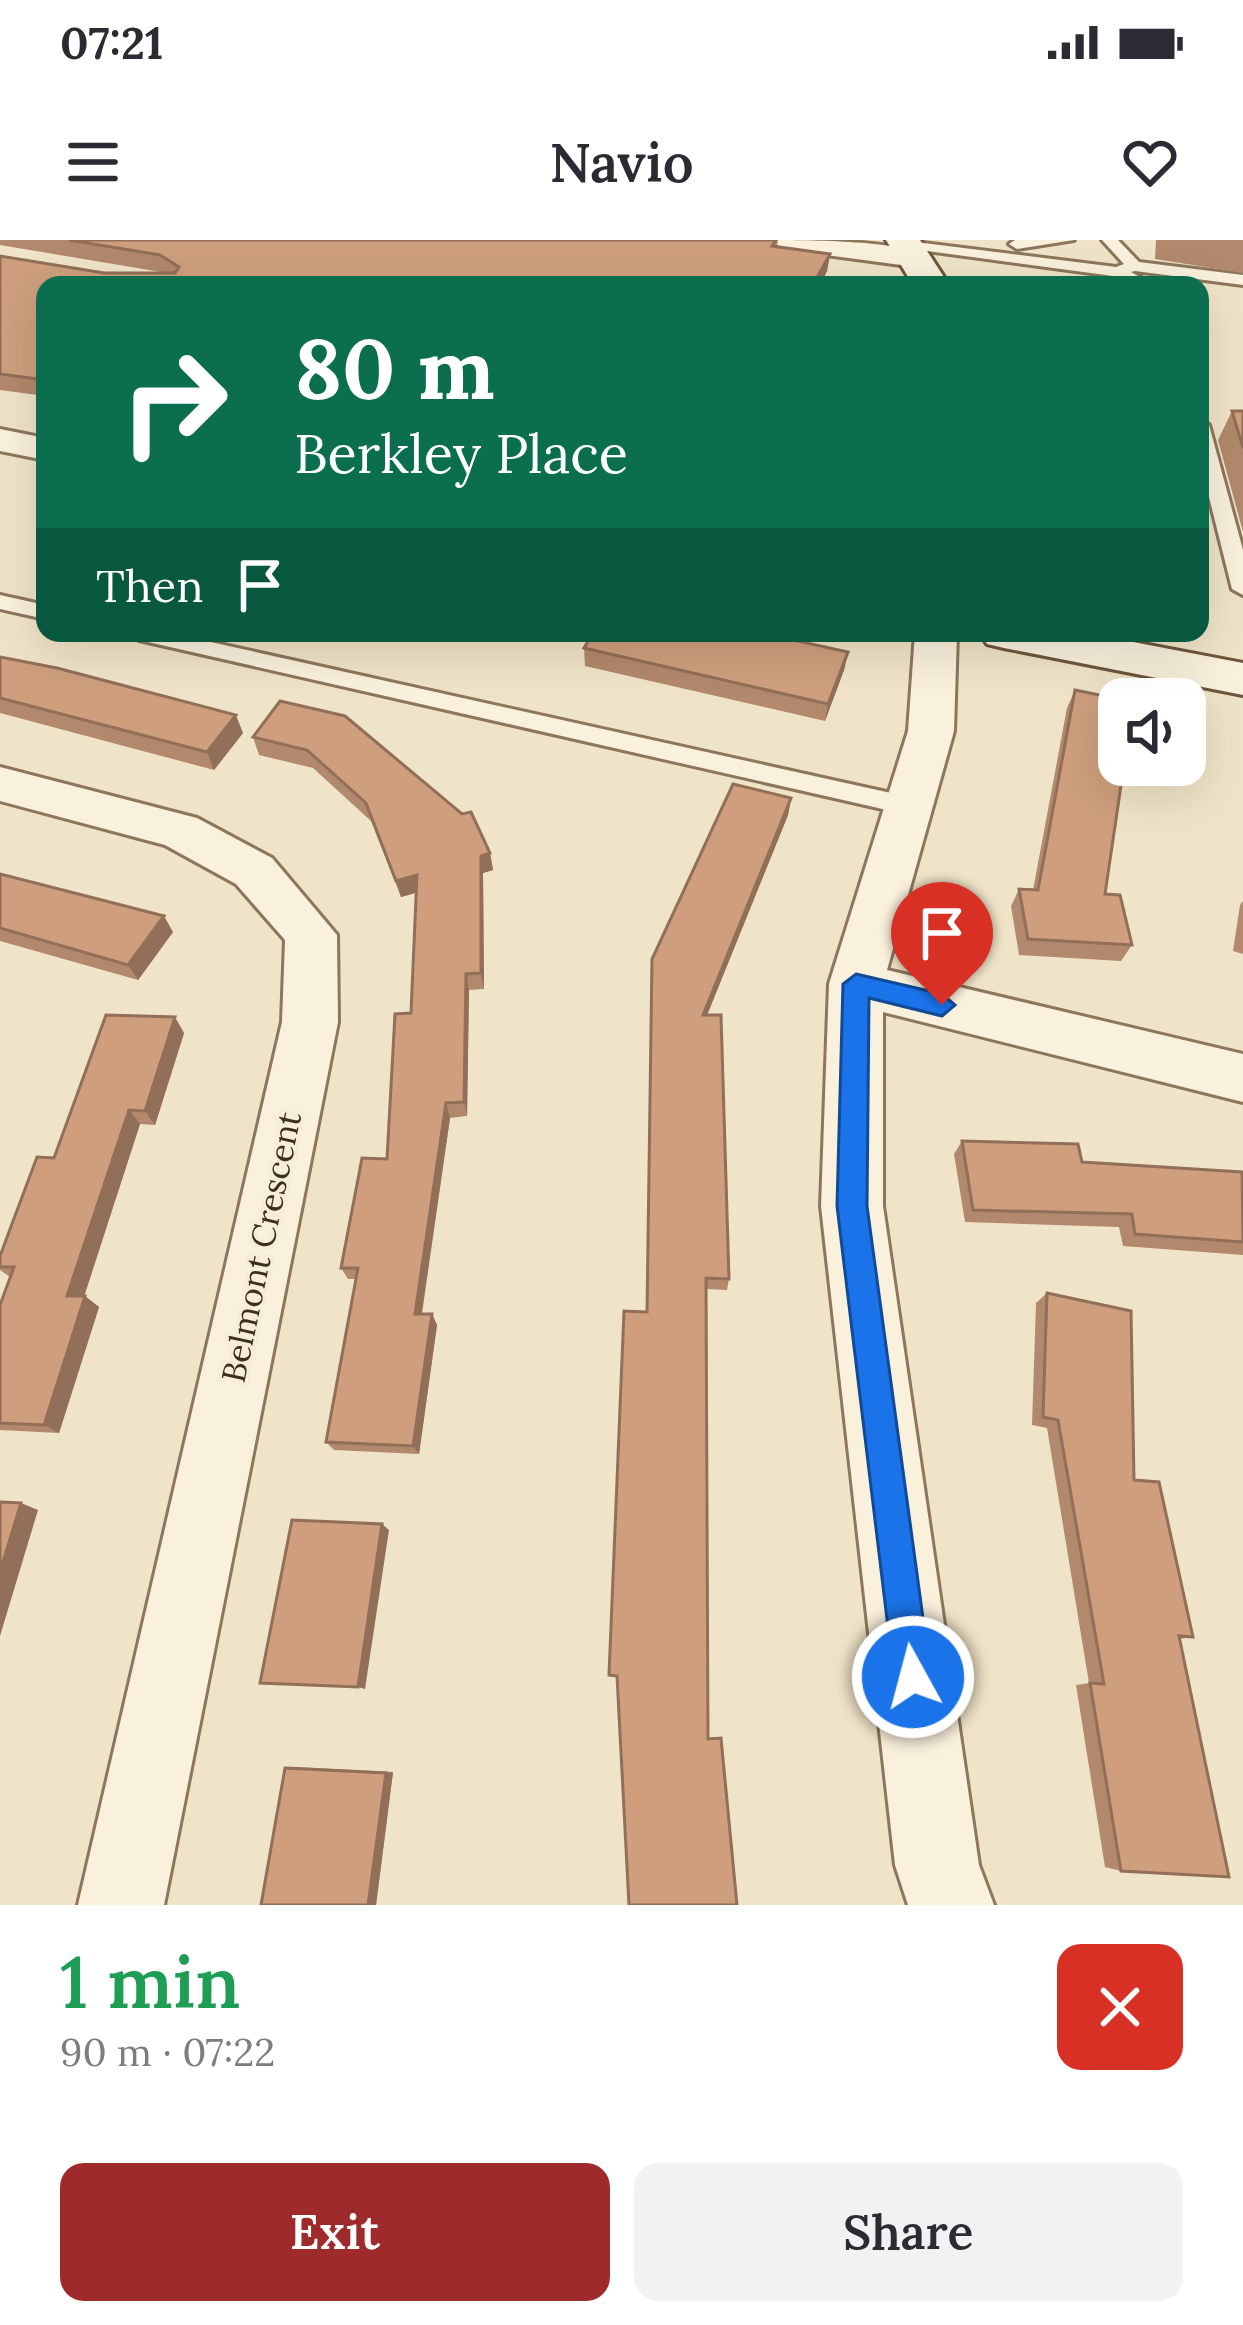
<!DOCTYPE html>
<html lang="en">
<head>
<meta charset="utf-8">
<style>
  :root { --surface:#fff; --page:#f2f2f3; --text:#2b2b33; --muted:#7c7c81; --accent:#9e2a2b }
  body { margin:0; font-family:Lora,serif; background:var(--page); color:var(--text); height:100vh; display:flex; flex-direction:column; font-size:45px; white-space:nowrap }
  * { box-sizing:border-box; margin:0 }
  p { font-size:39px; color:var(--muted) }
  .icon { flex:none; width:66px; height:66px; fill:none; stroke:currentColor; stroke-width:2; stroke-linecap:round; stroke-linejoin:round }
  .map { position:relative; height:1665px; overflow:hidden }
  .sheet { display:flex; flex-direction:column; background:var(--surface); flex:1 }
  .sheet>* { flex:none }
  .hud { position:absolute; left:36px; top:36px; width:1173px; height:366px; border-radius:24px; box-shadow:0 12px 48px #0002; background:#0b6e4f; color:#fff; overflow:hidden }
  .buttons { position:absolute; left:1098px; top:438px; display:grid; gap:24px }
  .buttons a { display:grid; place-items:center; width:108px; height:108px; border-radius:24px; background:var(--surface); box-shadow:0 12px 48px #0002; font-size:60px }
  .pin { position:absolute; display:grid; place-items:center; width:102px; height:102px; color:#fff; margin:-123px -51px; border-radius:50% 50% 50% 0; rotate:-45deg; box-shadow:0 0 12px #0007 }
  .pin .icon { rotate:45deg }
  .me { position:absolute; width:132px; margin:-66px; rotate:353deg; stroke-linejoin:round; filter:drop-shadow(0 0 9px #0008) }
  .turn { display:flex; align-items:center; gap:42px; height:252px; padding:0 60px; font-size:54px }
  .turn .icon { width:156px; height:156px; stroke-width:2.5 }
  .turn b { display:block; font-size:84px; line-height:102px }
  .then { display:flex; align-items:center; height:114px; padding:0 60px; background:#0003; gap:24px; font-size:45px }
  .round { display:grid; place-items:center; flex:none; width:126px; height:126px; border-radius:24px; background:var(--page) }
  .overview { display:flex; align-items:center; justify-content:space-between; height:204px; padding:0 60px }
  h1 { font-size:72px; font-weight:600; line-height:90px; color:#1e9e55 }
  .primary-button { display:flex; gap:24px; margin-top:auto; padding:24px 60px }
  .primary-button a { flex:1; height:138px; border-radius:24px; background:var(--accent); color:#fff; font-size:48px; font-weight:600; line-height:138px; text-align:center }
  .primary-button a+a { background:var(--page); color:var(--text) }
  .status { display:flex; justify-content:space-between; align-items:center; height:84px; padding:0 60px; background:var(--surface); direction:ltr }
  .status svg { height:33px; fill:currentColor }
  header { display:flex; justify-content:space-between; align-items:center; height:156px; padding:0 60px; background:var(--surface); font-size:54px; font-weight:600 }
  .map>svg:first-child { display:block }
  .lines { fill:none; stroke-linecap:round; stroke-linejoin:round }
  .lane-casing { stroke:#8d765c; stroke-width:6 }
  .street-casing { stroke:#8d765c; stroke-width:6 }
  .secondary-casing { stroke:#6f573f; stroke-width:6 }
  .lane { fill:#faf1dc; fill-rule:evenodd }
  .street { fill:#faf1dc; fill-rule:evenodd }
  .secondary { fill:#faf1dc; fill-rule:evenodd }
  .wall { fill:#b2896c }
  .shaded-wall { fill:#916f58 }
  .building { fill:#cf9f7d; stroke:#916f58; stroke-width:3 }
  .route { fill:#1a73e8; stroke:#114b97; stroke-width:3 }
  .labels { text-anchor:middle; stroke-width:9; stroke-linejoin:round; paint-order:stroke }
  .street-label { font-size:33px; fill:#3d2e20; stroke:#f7eed8 }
</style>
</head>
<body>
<div class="status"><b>07:21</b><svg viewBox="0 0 49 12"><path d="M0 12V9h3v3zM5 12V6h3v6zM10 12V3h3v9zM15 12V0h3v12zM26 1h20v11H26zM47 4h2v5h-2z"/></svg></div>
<header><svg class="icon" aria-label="menu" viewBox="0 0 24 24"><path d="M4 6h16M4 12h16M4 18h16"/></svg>Navio<svg class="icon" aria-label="heart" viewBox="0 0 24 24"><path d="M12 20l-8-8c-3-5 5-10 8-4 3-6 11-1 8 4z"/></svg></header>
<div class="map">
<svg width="1243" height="1665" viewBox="0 0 1243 1665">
  <rect width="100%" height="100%" fill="#f0e4c8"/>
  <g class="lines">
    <g class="lane-casing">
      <g id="lane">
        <path d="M899,0L1116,27L1124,24L1102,0H1118L1139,22L1243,35V45L1135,31L1131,32L1154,45H1133L1113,36L905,8Z"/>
        <path d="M1015,0H1074L1017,9L1009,4Z"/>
        <path d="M1200,179L1209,185L1243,310V355L1232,349L1200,221Z"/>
        <path d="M0,355L45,365V379L0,369Z"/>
        <path d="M128,393H170L909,557L922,566L909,575L139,400Z"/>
      </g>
    </g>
    <g class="street-casing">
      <g id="street">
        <path d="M767,0C802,0 907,0 931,18L916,27L781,9Z"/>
        <path d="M0,189L45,198V220L0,211Z"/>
        <path d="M915,393H957L954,491L887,730L1243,814V862L883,772V966L979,1625L994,1665H908L895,1625L821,966L829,744L908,491Z"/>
        <path d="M0,527L197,578L272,618L337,695L338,782L164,1665H78L282,782L285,700L236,644L165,605L0,561Z"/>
      </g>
    </g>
    <g class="secondary-casing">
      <g id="secondary">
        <path d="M886,0H920L949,45H913Z"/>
        <path d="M980,393H1086L1243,423V455L1004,408L987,404Z"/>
      </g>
    </g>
    <use href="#lane" class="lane"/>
    <use href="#street" class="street"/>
    <use href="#secondary" class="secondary"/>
  </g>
  <g class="wall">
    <path d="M0,0H778L777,7L830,14L827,31L820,45H45V156L0,150V16L104,33H167L0,5Z"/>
    <path d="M1156,0H1243V33L1155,19Z"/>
    <path d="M1232,171H1243V292L1218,200Z"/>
    <path d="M584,408L848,412L844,430L825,481L585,426Z"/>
    <path d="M0,417L243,493L214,530L0,473Z"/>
    <path d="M1075,450L1105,654L1132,705L1121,721L1019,715L1011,666L1019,649L1033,650L1067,468Z"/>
    <path d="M280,461L490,613L493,630L483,633L484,749L469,750L467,876L450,878L422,1074H432L437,1085L419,1214L334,1210L326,1202L356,1039H348L341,1028L387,919L411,773L416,653L401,657L371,581L313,528L259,515L253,497Z"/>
    <path d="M791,558L788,575L707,775L729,1039L727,1050L706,1049L708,1498L737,1665L618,1437H610L609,1435L647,1072L652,719Z"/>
    <path d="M0,634L173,692L138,740L0,701Z"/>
    <path d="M1243,661V714L1233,711L1240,665Z"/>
    <path d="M184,793L155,885L140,884L84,1056L99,1067L59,1193L0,1190V1065L10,1037L0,1030V1016L54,918Z"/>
    <path d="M962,901L1082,922L1243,938V1015L1123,1006L1119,987L965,982L954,914Z"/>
    <path d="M1047,1053L1134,1240L1193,1397L1179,1399L1121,1631L1105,1627L1076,1445L1089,1443L1047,1188L1032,1185L1036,1063Z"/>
    <path d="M295,1527L393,1532L376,1665H261L285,1528Z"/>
  </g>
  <g class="shaded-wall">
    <path d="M830,14L827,31L820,45H813Z"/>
    <path d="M848,412L844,430L825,481L828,464Z"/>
    <path d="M236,475L243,493L214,530L207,512Z"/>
    <path d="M791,558L788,575L701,790L703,775Z"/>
    <path d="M490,613L493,630L483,633L484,749L481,733V616Z"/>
    <path d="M417,635L421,651L401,657L396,641Z"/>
    <path d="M164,676L173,692L138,740L128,725Z"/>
    <path d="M466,734L469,750L467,876L464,862Z"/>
    <path d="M175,777L184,793L155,885L145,871Z"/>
    <path d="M446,863L450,878L420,1084L415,1074Z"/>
    <path d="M129,870L140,884L81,1066L67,1056Z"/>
    <path d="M85,1056L99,1067L59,1193L44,1185Z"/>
    <path d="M432,1074L437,1085L419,1214L413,1206Z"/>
    <path d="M21,1263L38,1270L0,1396V1332Z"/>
    <path d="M382,1284L389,1290L365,1449L358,1447Z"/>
    <path d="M393,1532L376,1665H368L386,1533Z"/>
  </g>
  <g class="building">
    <path d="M69,0H776L772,6L830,14L813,45H45V140L0,134V16L104,33H175L179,27L160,15Z"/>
    <path d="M1232,171H1243V208Z"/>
    <path d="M593,393H762L848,412L828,464L584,408Z"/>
    <path d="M0,417L57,428L236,475L207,512L0,458Z"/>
    <path d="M1075,450L1119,459V525H1124L1105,654L1120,655L1132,705L1028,699L1019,649L1038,650Z"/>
    <path d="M280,461L345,476L462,574L471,572L490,613L481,616V733L466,734L464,862L446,863L415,1074H432L413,1206L326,1202L358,1028H341L362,918L387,919L395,774L411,773L417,635L396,641L366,563L307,510L253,497Z"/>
    <path d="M733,544L791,558L703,775H721L729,1039L706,1038L708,1499L721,1498L737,1665H629L617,1436L609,1435L624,1071L647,1072L652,719Z"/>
    <path d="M0,634L164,676L128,725L0,688Z"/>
    <path d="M106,775L175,777L145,871L129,870L67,1056H85L44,1185L0,1183V1065L14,1027H0V1016L37,917L54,918Z"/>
    <path d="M962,901L1078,904L1082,922L1242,932L1243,1002L1135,994L1132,974L973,970Z"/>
    <path d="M1047,1053L1131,1071L1134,1240L1159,1242L1193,1397L1179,1396L1229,1637L1121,1631L1090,1443L1104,1444L1058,1180L1043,1177Z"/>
    <path d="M0,1262L21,1263L0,1332Z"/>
    <path d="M292,1280L382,1284L358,1447L260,1443Z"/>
    <path d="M285,1528L386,1533L368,1665H261Z"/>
  </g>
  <path class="route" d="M856,734L942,754L955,765L942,776L869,758L867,966L931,1437L926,1450L913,1456L900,1450L894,1437L837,966L843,744Z"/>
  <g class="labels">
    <g class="street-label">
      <text transform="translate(261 1007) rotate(-78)" y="12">Belmont Crescent</text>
    </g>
  </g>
</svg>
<div class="buttons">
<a><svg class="icon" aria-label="sound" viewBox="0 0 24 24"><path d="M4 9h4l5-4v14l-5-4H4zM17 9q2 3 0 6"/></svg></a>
</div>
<div class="pin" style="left:942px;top:765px;background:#d93025"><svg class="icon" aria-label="arrive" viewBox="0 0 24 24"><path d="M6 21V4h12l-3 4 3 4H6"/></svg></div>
<svg class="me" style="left:913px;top:1437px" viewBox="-20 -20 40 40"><circle r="17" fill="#1a73e8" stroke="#fff" stroke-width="3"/><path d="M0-11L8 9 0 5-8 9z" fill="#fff"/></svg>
<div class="hud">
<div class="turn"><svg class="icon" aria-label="right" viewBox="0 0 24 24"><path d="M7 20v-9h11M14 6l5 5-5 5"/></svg><div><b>80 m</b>Berkley Place</div></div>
<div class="then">Then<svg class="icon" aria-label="arrive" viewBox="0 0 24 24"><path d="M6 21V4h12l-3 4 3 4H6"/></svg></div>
</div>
</div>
<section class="sheet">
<div class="overview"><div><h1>1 min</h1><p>90 m · 07:22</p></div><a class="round" style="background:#d93025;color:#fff"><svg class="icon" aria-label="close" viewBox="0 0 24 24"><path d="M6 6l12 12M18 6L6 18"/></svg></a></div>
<div class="primary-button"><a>Exit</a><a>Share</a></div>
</section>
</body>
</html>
